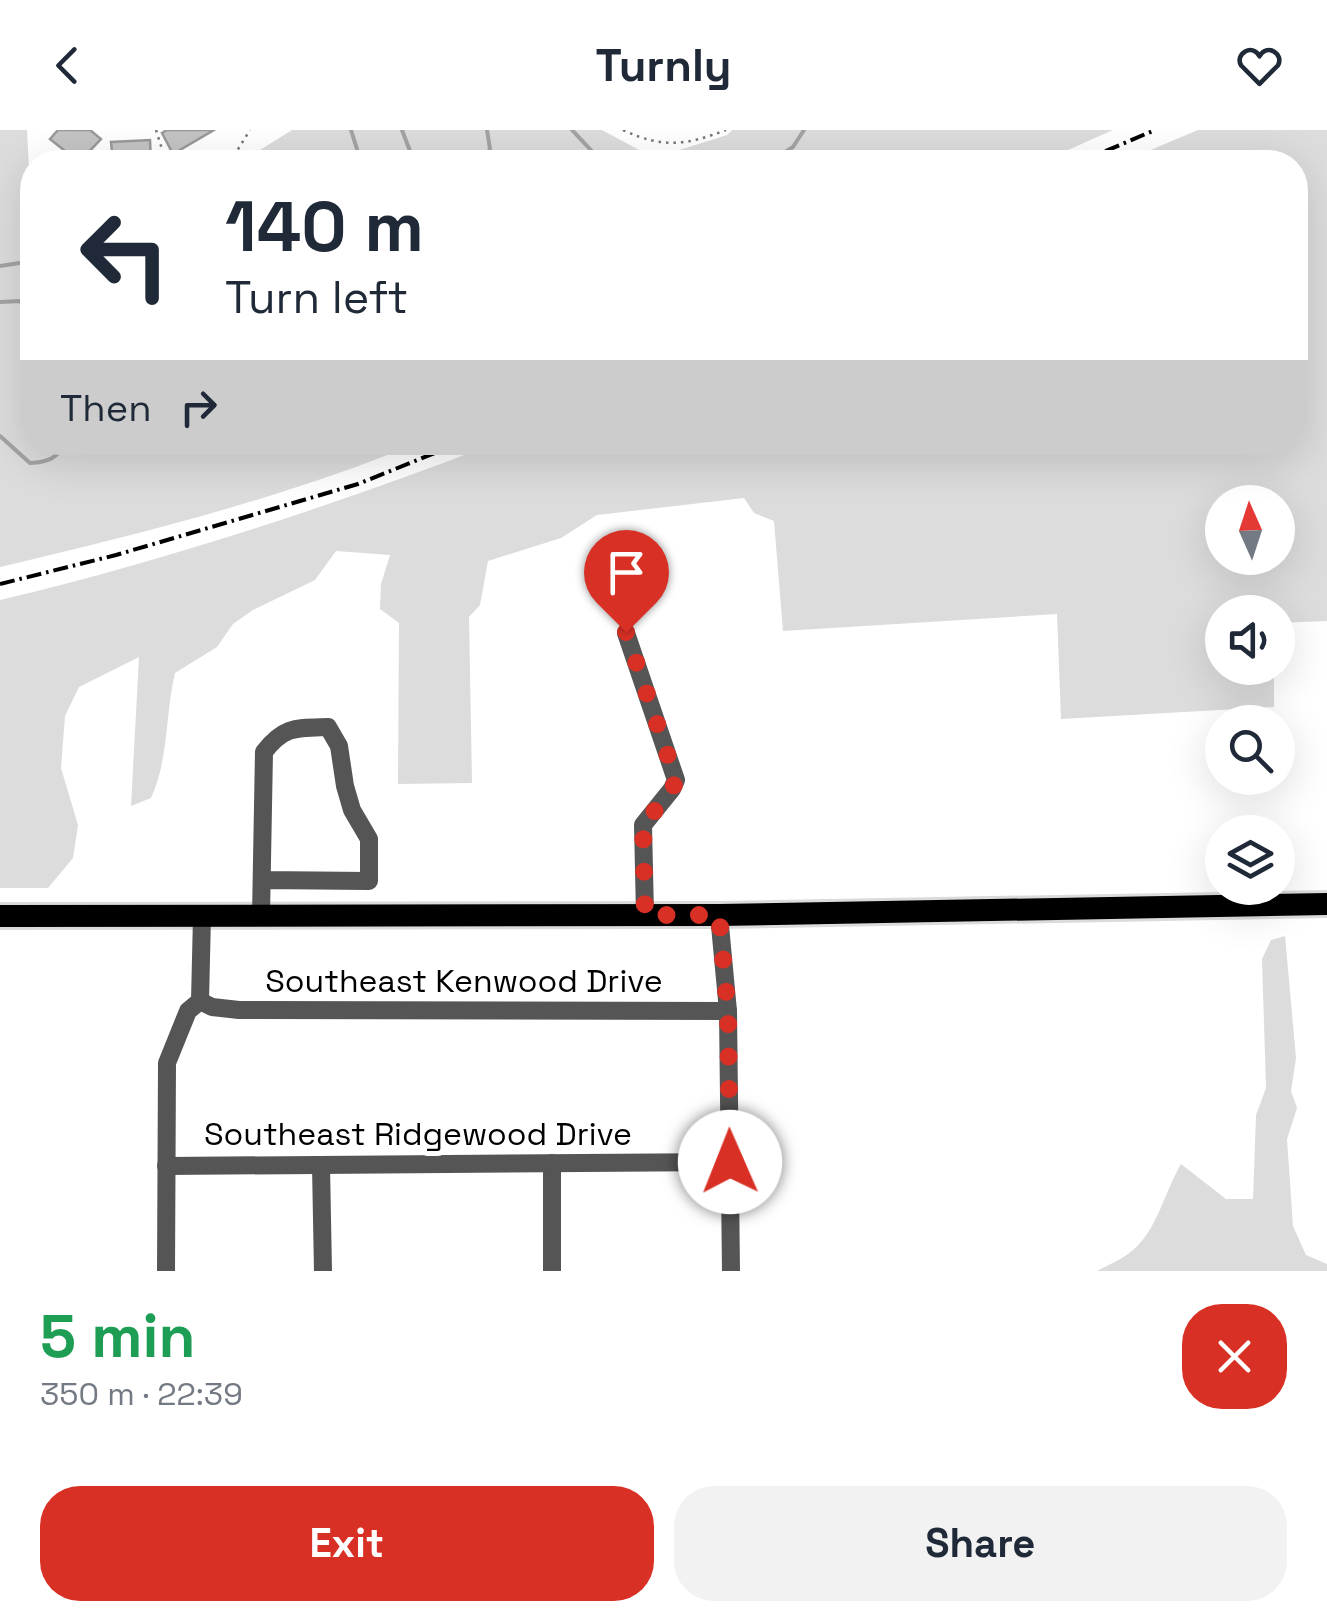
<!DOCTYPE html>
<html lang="en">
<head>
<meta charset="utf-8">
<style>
  :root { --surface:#fff; --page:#f2f2f3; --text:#1f2937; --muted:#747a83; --accent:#d93025 }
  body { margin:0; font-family:"Space Grotesk",sans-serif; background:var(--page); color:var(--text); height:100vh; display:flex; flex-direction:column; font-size:38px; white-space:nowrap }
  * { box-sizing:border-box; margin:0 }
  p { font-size:32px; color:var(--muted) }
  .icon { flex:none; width:55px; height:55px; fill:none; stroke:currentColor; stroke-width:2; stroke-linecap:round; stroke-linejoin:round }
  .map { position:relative; height:1141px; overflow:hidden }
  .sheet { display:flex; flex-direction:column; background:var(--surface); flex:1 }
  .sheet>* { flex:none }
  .hud { position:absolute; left:20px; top:20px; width:1288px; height:305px; border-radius:40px; box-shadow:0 10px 40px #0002; background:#fff; color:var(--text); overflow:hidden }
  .needle { width:65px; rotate:357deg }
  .fabs { position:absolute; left:1205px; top:355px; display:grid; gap:20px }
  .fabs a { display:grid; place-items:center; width:90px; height:90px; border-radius:50%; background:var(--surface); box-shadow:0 10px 40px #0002; font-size:50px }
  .pin { position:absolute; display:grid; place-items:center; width:85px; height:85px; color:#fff; margin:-102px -42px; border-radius:50% 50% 50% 0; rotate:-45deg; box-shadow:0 0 10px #0007 }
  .pin .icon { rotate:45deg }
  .me { position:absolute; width:110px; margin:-55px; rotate:359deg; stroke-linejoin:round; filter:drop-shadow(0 0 8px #0008) }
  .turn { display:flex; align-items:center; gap:35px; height:210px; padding:0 40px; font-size:45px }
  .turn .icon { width:130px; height:130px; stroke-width:2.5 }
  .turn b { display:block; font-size:70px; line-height:85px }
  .then { display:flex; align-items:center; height:95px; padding:0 40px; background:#0003; gap:20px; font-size:38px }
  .round { display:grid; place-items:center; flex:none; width:105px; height:105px; border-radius:40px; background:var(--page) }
  .summary { display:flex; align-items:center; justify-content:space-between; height:170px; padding:0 40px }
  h1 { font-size:60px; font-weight:700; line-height:75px; color:#1e9e55 }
  .action { display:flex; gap:20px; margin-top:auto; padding:20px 40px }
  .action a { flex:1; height:115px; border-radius:40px; background:var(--accent); color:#fff; font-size:40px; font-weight:700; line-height:115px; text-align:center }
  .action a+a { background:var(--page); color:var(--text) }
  header { display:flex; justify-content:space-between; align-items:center; height:130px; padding:0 40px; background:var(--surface); font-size:45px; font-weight:700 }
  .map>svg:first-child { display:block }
  .green { fill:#dcdcdc; fill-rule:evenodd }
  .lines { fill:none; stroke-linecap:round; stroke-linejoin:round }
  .stream { stroke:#a3a3a3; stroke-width:4 }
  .building { fill:#c4c4c4; stroke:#999; stroke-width:2.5 }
  .major-casing { stroke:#dbdbdb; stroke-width:28 }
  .path { stroke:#777; stroke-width:2.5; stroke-dasharray:2.5 5; stroke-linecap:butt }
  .minor { stroke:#555; stroke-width:18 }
  .major { stroke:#000; stroke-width:22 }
  .rail { stroke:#000; stroke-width:4; stroke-dasharray:15 5 2.5 5; stroke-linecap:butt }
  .route { stroke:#d93025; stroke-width:18; stroke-dasharray:0 32.4 }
  .labels { text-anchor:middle; stroke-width:10; stroke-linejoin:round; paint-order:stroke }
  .street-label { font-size:32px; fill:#000; stroke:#fff }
</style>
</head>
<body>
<header><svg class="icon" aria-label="back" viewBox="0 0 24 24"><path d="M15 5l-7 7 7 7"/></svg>Turnly<svg class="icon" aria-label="heart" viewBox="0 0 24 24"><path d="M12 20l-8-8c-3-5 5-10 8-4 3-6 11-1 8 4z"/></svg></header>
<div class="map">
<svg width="1327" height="1141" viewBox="0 0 1327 1141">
  <rect width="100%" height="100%" fill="#fff"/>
  <g class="green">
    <path d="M0,0H27L29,39L32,41V312L418,313C283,368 141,404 0,437Z"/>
    <path d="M292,0H602L654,28L727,5L732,0H1113L1041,32H241Z"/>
    <path d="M1198,0H1327V491L1278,493V482H1222V538H1274V577L1061,589L1057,484L783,501L774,391L754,383L744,368L597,385L561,408L488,431L480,475L469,487L472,653L398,654L399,493L380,479L381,454L390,425L336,421L315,450L253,480L233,494L217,517L175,543C165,585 169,629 151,668L131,676L139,527L79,557L65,586L61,638L78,695L73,728L48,758H0V470C169,430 334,375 496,313L1295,312V32H1122ZM1222,372H1278V428H1222Z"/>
    <path d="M1285,806L1296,928L1291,961L1297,978L1287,1009L1293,1096L1306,1125L1327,1134V1141H1097C1108,1135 1123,1129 1133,1120C1157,1100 1165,1061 1181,1034L1226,1069H1253L1256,985L1266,958L1262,829L1271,810Z"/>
  </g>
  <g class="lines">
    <g class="stream">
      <path d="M351,0L361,32"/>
      <path d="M402,0L410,21L427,32"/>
      <path d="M572,0L602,32"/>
      <path d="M482,32L490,19L487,0"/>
      <path d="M770,32L793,17L804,0"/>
      <path d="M0,136L32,131"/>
      <path d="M0,172L20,171L32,189"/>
      <path d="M0,306L30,333C48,332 57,329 66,312"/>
    </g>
  </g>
  <g class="building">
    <path d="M58,0H90L101,9L79,32L50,9Z"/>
    <path d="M167,0H214L173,24L162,3Z"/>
    <path d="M150,10L151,32H113L111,12Z"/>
  </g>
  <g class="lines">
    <g class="major-casing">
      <path id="major" d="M0,786L719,785L1327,774"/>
    </g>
    <g class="path">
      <path d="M156,0L166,32"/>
      <path d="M623,0C663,19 687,15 726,0"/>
      <path d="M220,32L235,24L250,0"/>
    </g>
    <g class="minor">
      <path d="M626,503L676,650L672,659L643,695L645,785"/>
      <path d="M261,785L264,622C284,596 296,598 328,597L339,616L345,656L352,680L369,709V751L262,750"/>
      <path d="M719,785L728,881L731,1141"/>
      <path d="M200,871L212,877L239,880L728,881"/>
      <path d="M552,1033V1141"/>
      <path d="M166,1036L730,1032"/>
      <path d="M321,1036L323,1141"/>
      <path d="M166,1141L167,933L188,881L200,871L202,786"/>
    </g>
    <use href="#major" class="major"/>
    <g class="rail">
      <path d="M1080,32L1155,0"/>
      <path d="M0,454L116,425L358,354L462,312"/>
    </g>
  </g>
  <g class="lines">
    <path class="route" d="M626,502L676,650L672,660L643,695L645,785H719L728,882L730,1032"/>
  </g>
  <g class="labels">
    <g class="street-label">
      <text x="464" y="862">Southeast Kenwood Drive</text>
      <text x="418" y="1015">Southeast Ridgewood Drive</text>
    </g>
  </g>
</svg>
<div class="fabs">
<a><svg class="needle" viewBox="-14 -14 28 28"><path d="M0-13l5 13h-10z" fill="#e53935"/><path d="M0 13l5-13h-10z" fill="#747a83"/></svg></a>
<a><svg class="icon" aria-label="sound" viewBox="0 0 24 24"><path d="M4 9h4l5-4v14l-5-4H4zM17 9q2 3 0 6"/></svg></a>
<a><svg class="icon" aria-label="search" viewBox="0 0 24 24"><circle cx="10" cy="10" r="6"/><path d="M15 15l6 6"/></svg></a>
<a><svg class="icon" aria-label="layers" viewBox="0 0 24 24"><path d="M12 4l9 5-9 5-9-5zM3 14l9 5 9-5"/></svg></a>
</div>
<div class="pin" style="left:626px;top:502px;background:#d93025"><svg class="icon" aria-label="arrive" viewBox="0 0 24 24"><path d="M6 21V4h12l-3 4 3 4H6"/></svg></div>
<svg class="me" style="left:730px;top:1032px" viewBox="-20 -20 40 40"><circle r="19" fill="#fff"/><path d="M0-13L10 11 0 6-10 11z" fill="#d93025"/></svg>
<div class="hud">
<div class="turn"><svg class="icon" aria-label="left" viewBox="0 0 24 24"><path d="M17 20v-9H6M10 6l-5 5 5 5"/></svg><div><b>140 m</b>Turn left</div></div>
<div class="then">Then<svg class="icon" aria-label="right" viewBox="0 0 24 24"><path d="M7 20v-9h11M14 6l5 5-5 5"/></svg></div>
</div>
</div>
<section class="sheet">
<div class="summary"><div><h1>5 min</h1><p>350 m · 22:39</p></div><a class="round" style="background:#d93025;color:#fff"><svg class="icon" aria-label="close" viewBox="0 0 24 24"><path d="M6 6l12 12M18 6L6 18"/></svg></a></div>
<div class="action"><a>Exit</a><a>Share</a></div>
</section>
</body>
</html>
